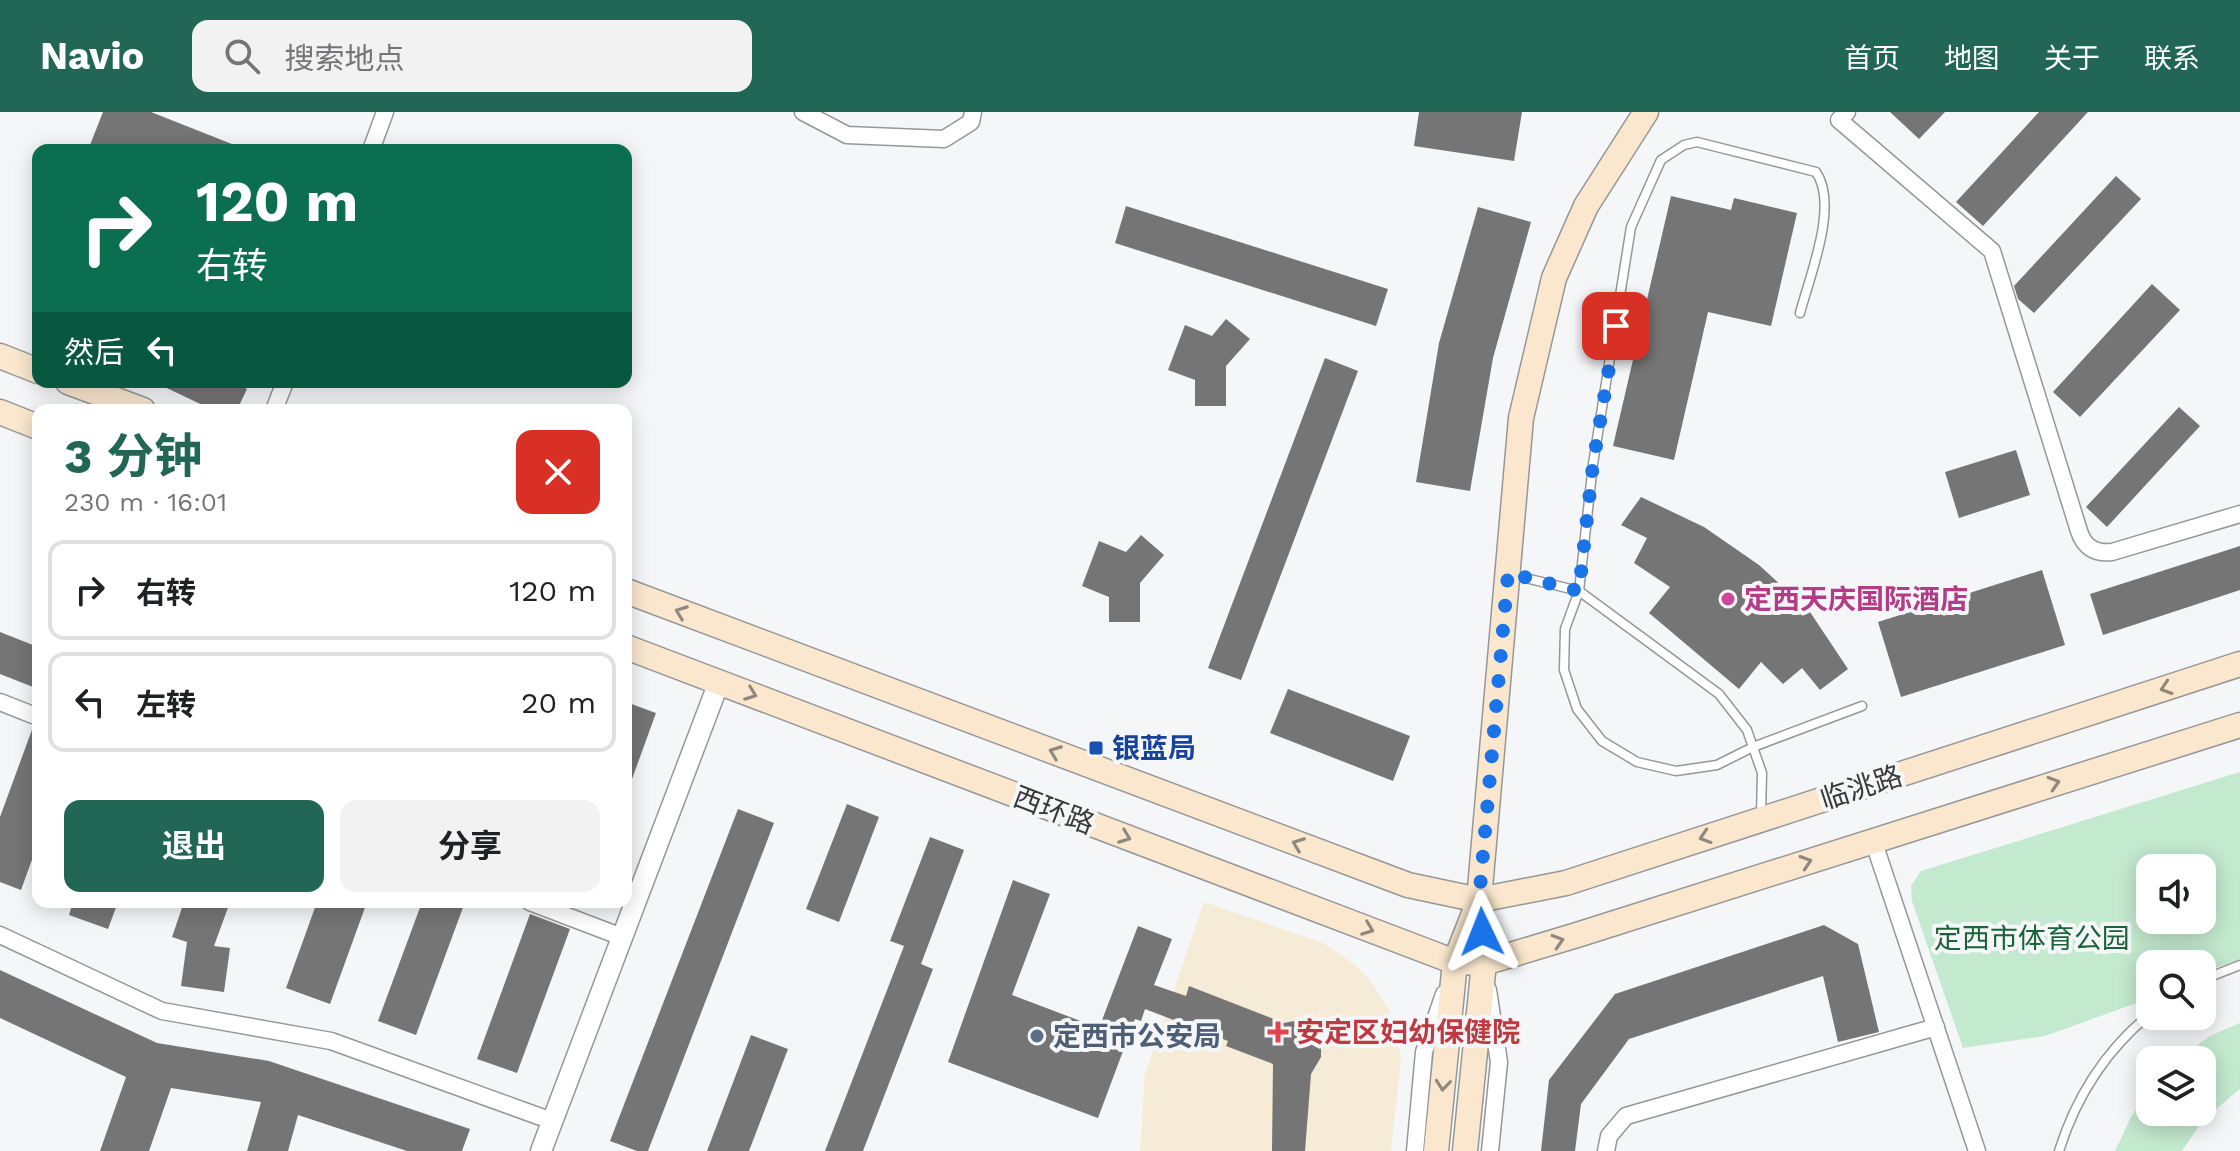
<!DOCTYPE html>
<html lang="zh">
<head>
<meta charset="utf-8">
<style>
  :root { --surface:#fff; --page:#f2f2f2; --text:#202124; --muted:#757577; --line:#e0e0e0; --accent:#226656 }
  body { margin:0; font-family:"Work Sans","Noto Sans SC",sans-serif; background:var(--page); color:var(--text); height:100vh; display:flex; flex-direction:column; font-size:30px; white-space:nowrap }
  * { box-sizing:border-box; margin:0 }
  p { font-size:26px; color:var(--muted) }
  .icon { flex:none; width:44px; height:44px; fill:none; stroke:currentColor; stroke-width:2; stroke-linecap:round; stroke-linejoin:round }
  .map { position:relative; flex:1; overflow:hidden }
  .sheet { position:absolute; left:32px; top:292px; width:600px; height:504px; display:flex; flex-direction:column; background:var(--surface); border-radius:16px; box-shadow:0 4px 20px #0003 }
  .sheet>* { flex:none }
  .hud { position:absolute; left:32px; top:32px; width:600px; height:244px; border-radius:16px; box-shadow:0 4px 20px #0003; background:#0b6e4f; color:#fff; overflow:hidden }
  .controls { position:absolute; left:2136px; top:742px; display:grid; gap:16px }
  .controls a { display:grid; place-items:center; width:80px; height:80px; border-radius:16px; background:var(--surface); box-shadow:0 4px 20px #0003; font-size:40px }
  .pin { position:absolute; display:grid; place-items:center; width:68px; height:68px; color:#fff; margin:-34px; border-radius:16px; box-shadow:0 4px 12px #0006 }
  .me { position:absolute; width:88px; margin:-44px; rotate:358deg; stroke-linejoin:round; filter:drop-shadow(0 0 6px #0008) }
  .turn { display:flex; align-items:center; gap:28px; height:168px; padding:0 32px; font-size:36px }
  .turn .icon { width:104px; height:104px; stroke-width:2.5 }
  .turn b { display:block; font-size:56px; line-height:68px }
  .then { display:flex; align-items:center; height:76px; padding:0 32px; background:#0003; gap:16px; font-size:30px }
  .round { display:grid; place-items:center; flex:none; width:84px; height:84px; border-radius:16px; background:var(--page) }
  .headline { display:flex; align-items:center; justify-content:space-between; height:136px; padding:0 32px }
  h1 { font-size:48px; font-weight:700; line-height:60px; color:var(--accent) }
  .primary-button { display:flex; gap:16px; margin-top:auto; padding:16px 32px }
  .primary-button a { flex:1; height:92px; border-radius:16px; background:var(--accent); color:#fff; font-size:32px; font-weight:700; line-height:92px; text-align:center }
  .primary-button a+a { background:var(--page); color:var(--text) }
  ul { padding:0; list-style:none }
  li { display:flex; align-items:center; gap:24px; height:100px; margin:0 16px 12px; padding:0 16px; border:4px solid var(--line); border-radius:16px }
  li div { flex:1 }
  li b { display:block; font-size:30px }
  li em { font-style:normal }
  header { display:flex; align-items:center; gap:48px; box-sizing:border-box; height:112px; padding:0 40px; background:var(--accent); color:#fff }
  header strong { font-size:38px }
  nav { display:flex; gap:44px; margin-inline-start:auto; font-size:28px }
  .search { width:560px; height:72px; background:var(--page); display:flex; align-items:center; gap:20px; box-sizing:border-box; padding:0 28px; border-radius:16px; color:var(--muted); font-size:30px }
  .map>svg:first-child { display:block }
  .medical { fill:#f5ebd6 }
  .green { fill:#c3e9ce; fill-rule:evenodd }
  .building { fill:#767575 }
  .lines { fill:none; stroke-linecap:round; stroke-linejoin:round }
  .service-casing { stroke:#969798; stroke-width:11 }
  .minor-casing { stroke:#969798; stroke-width:19 }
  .tertiary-casing { stroke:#969798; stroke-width:23 }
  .secondary-casing { stroke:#969798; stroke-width:27 }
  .service { stroke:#fff; stroke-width:8 }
  .minor { stroke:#fff; stroke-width:16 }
  .tertiary { stroke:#fff; stroke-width:20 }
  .secondary { stroke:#fae7ce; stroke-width:24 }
  .oneway { stroke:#90887d }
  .route { stroke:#1a73e8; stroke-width:14; stroke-dasharray:0 25.2 }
  .hotel-dot { fill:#d1479c; stroke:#f5f6f8; stroke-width:3 }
  .transit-dot { fill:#1a4fb4; stroke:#f5f6f8; stroke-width:3 }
  .health-dot { fill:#e0444e; stroke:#f5f6f8; stroke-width:3 }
  .service-dot { fill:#5c6f8a; stroke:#f5f6f8; stroke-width:3 }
  .labels { text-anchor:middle; stroke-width:8; stroke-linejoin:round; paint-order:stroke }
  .hotel-label { font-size:28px; font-weight:bold; fill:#b23c85; stroke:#f5f6f8; text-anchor:start }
  .transit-label { font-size:28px; font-weight:bold; fill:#164399; stroke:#f5f6f8; text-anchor:start }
  .street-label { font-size:28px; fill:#3a3a3b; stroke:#f5f6f8 }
  .park-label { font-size:28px; fill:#1a643a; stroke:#f5f6f8 }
  .health-label { font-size:28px; font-weight:bold; fill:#be3a42; stroke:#f5f6f8; text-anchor:start }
  .service-label { font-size:28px; font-weight:bold; fill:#4e5e75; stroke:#f5f6f8; text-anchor:start }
</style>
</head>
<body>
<header>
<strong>Navio</strong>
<div class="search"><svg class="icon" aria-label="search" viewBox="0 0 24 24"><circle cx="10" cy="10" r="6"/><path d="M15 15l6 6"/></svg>搜索地点</div>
<nav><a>首页</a><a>地图</a><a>关于</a><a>联系</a></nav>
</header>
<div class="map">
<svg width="2240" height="1039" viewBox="0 0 2240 1039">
  <rect width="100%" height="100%" fill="#f5f6f8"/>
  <path class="medical" d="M1204,790L1323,831L1355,853L1369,867L1388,897L1401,945L1391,1039H1140L1145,962Z"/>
  <g class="green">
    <path d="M2240,660V848L2202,860V852H2150V885L2142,889L2045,924L1963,936L1912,789L1911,774L1921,759ZM2150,756H2202V808H2150Z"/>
    <path d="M2240,911V977L2203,1008L2182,1039H2115L2131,1005L2150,977V1000H2202V948H2177L2210,924Z"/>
  </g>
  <g class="building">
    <path d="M103,0H151L247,38H88Z"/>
    <path d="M1419,0H1522L1514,49L1414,34Z"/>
    <path d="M1890,0H1945L1919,27Z"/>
    <path d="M2039,0H2088L1983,114L1956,90Z"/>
    <path d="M2116,64L2141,87L2034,201L2018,187L2014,174Z"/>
    <path d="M1671,84L1731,98L1734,86L1797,101L1771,214L1708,200L1674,348L1613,334Z"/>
    <path d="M1126,94L1388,177L1376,214L1115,131Z"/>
    <path d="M1478,95L1531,110L1493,246L1470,379L1416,370L1439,231Z"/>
    <path d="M2152,172L2180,198L2080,305L2053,280Z"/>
    <path d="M1226,207L1250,227L1226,254V294H1195V268L1168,258L1185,213L1212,224Z"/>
    <path d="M1325,246L1358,259L1241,568L1208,556Z"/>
    <path d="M154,270H232L247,277L237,298H213Z"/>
    <path d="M2179,295L2200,314L2107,415L2086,395Z"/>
    <path d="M2016,338L2030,383L1959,406L1945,360Z"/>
    <path d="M1641,385L1704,415L1759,453L1810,500L1848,557L1820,578L1802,556L1783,572L1761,550L1739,577L1649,501L1670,475L1634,451L1647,426L1621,413Z"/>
    <path d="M1141,423L1164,443L1140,471V510H1109V485L1082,474L1099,429L1126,440Z"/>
    <path d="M2240,434V478L2103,523L2090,482Z"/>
    <path d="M2042,458L2065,533L1901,585L1878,510Z"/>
    <path d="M0,520L38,535V577L0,562Z"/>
    <path d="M1288,577L1410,624L1393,669L1270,621Z"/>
    <path d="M626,590L656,601L628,678L626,677Z"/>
    <path d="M33,615L38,616V731L21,778L0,770V705Z"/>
    <path d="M847,692L879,705L839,810L806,797Z"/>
    <path d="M738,697L774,711L648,1039H637L610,1029Z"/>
    <path d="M930,725L964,738L921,852L933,857L863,1039H825L904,834L890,829Z"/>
    <path d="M1013,768L1050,782L1012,883L1099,916L1138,814L1172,827L1154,873L1186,884L1189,874L1284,911L1294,909L1312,917L1321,935V945L1311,962L1305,1039H1272L1273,952L1226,934L1228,929L1145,897L1141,909L1135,907L1098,1006L948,950Z"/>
    <path d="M73,790H118L108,817L69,803Z"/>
    <path d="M184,790H230L214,834L230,836L224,880L181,874L187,830L172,825Z"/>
    <path d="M317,790H367L330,892L286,876Z"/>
    <path d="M422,790H465L416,923L378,909Z"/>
    <path d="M530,802L570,817L517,961L477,947Z"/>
    <path d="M1824,813L1858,832L1879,920L1838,930L1823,864L1629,927L1581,992L1575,1039H1541L1549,968L1615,882Z"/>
    <path d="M0,858L157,931L269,949L470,1017L462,1039H407L298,1003L288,1039H247L261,990L171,976L149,1039H100L126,965L0,906Z"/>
    <path d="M751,923L788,937L749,1039H707Z"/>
  </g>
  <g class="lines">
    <g class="service-casing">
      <g id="service">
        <path d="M1800,201C1810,163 1839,93 1816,60L1697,30L1684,33L1661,48L1631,115L1593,352L1579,479L1565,517L1564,558L1577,597L1602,629L1637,650L1676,659L1717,653L1753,635L1862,594"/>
        <path d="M1509,462L1579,479L1719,582L1747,618L1762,661L1761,703"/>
        <path d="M2202,868L2240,853"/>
        <path d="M2059,1039C2076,985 2106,938 2150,902"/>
      </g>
    </g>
    <g class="minor-casing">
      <g id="minor">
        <path d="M803,0L847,23L944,27L971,10L973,0"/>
        <path d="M1847,0L1839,8L1992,139L2079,419C2084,435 2095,442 2112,440L2240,402"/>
        <path d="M371,38L385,0"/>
        <path d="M274,298L285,270"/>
        <path d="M0,590L38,605"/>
        <path d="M1873,728L1977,1039"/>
        <path d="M530,790L622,825"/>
        <path d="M0,823L162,899L331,929L552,1009"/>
        <path d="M1488,878L1499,950L1490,1039"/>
        <path d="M1415,1039L1424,940L1444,882"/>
        <path d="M1606,1039L1609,1024L1626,1004L1936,915"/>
      </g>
    </g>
    <g class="tertiary-casing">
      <path id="tertiary" d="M541,1039L719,570"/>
    </g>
    <g class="secondary-casing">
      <g id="secondary">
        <path d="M0,244L38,259"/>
        <path d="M68,270L143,298"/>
        <path d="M0,300L38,315"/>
        <path d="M626,479L1408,773L1479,788L1566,771L2240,552"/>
        <path d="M626,535L1455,850L1484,851L1577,823L2240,613"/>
        <path d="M1436,1039L1455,850L1477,794"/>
        <path d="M1465,1039L1484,851L1479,788L1521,306L1554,166L1586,94L1646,0"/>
      </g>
    </g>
    <use href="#service" class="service"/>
    <use href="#minor" class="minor"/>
    <use href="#tertiary" class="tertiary"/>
    <use href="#secondary" class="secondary"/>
  </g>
  <defs><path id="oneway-chevron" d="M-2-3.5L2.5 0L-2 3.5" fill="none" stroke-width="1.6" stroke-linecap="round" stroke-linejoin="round" transform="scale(2)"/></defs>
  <g class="oneway">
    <use href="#oneway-chevron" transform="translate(681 500) rotate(-159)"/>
    <use href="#oneway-chevron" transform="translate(2166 576) rotate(162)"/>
    <use href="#oneway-chevron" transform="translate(751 582) rotate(21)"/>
    <use href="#oneway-chevron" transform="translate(1055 640) rotate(-159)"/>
    <use href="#oneway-chevron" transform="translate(2054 671) rotate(-17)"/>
    <use href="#oneway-chevron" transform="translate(1125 725) rotate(21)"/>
    <use href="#oneway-chevron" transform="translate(1705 725) rotate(162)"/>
    <use href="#oneway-chevron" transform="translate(1298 732) rotate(-159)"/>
    <use href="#oneway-chevron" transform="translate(1806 750) rotate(-18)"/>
    <use href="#oneway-chevron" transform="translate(1368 817) rotate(21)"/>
    <use href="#oneway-chevron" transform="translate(1558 829) rotate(-17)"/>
    <use href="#oneway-chevron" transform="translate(1443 973) rotate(96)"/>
  </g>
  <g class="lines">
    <path class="route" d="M1482,820L1479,788L1508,461L1579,479L1593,352L1616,214"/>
  </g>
  <circle class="hotel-dot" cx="1728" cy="487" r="8"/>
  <rect class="transit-dot" x="1088" y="628" width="16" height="16" rx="4"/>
  <path class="health-dot" d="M1274 908h8v8h8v8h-8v8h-8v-8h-8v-8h8z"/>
  <circle class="service-dot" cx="1037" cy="924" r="8"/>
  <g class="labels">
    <g class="hotel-label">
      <text x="1744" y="497">定西天庆国际酒店</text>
    </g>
    <g class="transit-label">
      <text x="1112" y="646">银蓝局</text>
    </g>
    <g class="street-label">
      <text transform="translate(1861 675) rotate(-18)" y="10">临洮路</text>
      <text transform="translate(1054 698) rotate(21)" y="10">西环路</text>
    </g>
    <g class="park-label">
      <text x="2032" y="836">定西市体育公园</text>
    </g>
    <g class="health-label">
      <text x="1296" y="930">安定区妇幼保健院</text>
    </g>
    <g class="service-label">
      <text x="1053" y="934">定西市公安局</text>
    </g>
  </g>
</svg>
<div class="controls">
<a><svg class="icon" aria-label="sound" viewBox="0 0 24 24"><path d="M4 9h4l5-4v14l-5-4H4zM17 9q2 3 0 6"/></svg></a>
<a><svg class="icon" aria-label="search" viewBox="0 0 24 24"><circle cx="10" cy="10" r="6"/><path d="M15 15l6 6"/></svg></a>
<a><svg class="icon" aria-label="layers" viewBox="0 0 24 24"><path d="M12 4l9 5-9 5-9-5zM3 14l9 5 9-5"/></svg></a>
</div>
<div class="pin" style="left:1616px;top:214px;background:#d93025"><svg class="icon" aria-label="arrive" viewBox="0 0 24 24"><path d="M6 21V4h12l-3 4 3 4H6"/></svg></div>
<svg class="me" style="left:1482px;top:820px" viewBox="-20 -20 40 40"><path d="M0-17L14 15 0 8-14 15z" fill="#1a73e8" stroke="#fff" stroke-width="4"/></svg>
<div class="hud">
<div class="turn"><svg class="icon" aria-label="right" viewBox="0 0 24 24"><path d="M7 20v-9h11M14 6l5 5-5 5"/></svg><div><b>120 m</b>右转</div></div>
<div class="then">然后<svg class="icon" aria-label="left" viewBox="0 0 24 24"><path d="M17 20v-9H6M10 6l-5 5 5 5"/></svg></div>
</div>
<section class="sheet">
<div class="headline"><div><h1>3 分钟</h1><p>230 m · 16:01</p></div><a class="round" style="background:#d93025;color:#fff"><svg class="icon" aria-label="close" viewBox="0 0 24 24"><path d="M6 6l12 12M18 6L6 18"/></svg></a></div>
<ul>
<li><svg class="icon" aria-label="right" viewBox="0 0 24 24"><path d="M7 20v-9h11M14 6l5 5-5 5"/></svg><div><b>右转</b></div><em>120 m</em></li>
<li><svg class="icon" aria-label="left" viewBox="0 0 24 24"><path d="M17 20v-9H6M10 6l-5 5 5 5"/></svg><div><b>左转</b></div><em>20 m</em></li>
</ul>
<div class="primary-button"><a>退出</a><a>分享</a></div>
</section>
</div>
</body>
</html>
